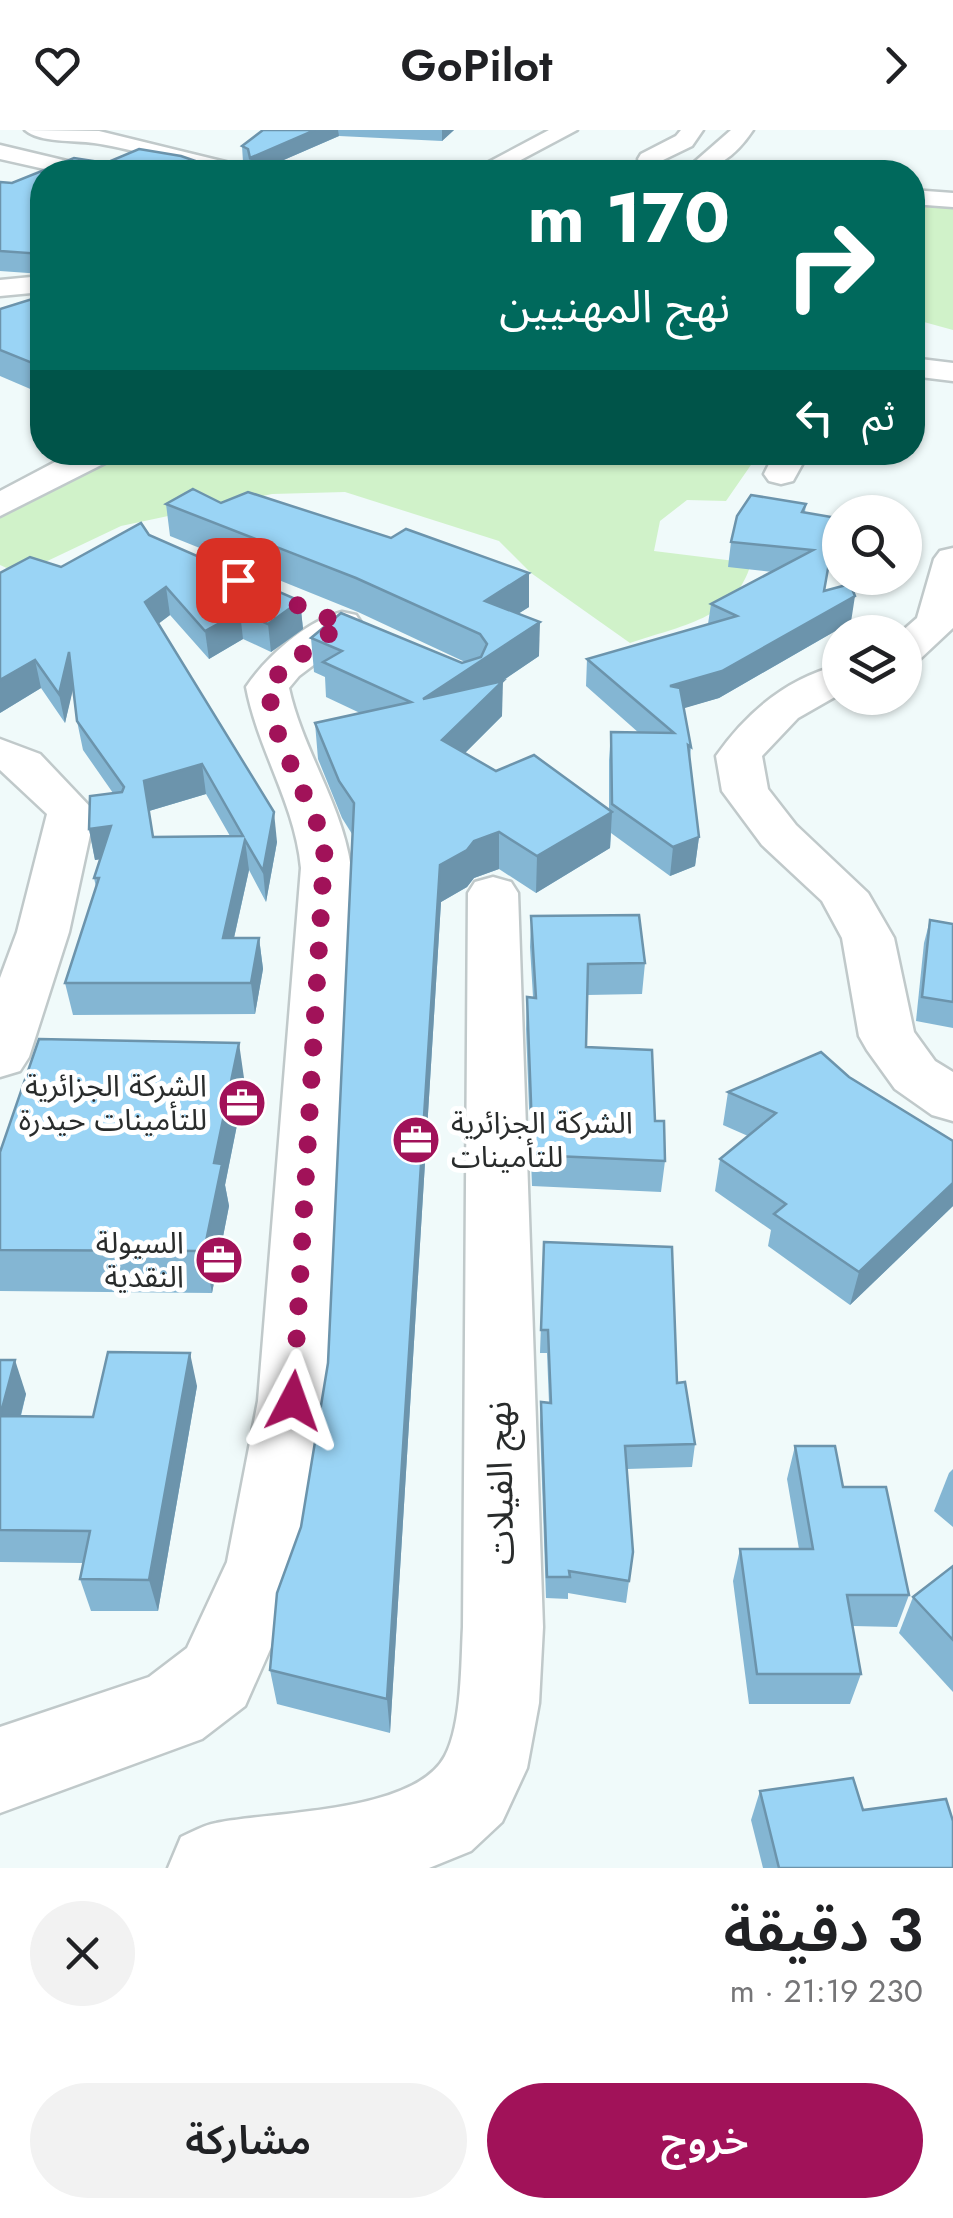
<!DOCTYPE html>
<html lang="ar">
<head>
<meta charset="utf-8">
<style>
  :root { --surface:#fff; --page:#f2f2f2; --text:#202124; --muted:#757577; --accent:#a11259 }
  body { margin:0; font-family:Jost,"Noto Sans Arabic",sans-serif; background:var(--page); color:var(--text); direction:rtl; height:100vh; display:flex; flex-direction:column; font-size:38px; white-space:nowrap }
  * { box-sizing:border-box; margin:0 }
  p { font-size:32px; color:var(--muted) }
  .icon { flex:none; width:55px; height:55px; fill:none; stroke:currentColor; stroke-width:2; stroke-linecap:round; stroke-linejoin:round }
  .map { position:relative; height:1738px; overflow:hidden; direction:ltr }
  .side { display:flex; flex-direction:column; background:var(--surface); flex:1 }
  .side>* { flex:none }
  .banner { position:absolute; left:30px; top:30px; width:895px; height:305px; border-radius:40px; box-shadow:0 2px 8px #0004; direction:rtl; background:#00695c; color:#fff; overflow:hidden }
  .tools { position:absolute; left:822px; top:365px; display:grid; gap:20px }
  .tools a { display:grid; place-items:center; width:100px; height:100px; border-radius:50%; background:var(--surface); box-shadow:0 2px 8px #0004; font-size:50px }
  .pin { position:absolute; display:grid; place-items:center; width:85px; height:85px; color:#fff; margin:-42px; border-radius:20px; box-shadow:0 5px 15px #0006 }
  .me { position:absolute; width:110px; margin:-55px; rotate:4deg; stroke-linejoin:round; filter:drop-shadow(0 0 8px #0008) }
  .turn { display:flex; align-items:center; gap:35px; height:210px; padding:0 30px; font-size:45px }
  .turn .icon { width:130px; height:130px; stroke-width:2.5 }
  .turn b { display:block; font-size:70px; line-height:85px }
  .then { display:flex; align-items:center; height:95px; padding:0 30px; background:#0003; gap:20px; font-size:38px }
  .round { display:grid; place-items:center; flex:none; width:105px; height:105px; border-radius:52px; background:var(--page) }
  .head { display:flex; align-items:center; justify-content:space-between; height:170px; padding:0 30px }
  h1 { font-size:60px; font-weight:600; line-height:75px }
  .cta { display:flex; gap:20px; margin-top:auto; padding:20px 30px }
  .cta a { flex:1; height:115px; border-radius:60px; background:var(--accent); color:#fff; font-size:40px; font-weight:600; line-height:115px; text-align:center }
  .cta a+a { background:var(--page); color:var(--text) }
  header { display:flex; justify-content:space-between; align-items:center; height:130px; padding:0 30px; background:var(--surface); font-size:45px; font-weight:600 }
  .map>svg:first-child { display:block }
  .green { fill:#d0f2c9 }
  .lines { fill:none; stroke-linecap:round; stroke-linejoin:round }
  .minor-casing { stroke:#c0c9ca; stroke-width:5 }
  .major-casing { stroke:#c0c9ca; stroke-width:5 }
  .minor { fill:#fff; fill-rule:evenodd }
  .major { fill:#fff; fill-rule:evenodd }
  .wall { fill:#84b6d3; fill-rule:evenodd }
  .shaded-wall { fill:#6c94ac }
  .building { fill:#9ad4f5; stroke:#6c94ac; stroke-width:2.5; fill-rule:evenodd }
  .route { stroke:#a11259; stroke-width:18; stroke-dasharray:0 32.4 }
  .labels { text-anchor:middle; stroke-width:10; stroke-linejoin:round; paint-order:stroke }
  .poi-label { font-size:30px; fill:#292c2c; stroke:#fff; text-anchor:end }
  .near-street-label { font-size:35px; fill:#292c2c; stroke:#fff }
</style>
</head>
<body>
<header><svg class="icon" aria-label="forward" viewBox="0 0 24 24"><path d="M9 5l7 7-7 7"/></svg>GoPilot<svg class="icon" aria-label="heart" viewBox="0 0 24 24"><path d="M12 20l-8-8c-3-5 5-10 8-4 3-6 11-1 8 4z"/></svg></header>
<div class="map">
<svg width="953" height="1738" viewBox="0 0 953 1738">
  <rect width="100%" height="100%" fill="#f0fafa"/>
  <g class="green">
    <path d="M912,69L953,73V200L913,189Z"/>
    <path d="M106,323H775L770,333L753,332L726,371L687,370L660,391L654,421L751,433C736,489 679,496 630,513L531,443L499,411L345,362L272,364L121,396L20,444L0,435V378Z"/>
  </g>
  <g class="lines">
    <g class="minor-casing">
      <g id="minor">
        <path d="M25,0L99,1L246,37L249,42C196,45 147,20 94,13C74,10 40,13 25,0Z"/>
        <path d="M549,0H577L498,42H470Z"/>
        <path d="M681,0H703L692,16L661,31L666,42H644L638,29L641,24L676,6Z"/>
        <path d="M731,0H753C735,27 714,42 683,42Z"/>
        <path d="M0,15L88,36L91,41L58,42L0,29Z"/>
        <path d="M42,146V162L0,166V150Z"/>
        <path d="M912,228L953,233V251L912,246Z"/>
        <path d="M775,322H809L793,351L781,354L769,351L764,344Z"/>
        <path d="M953,418V498L920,529L905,532V502H901L917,488L934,429L940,421Z"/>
        <path d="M342,482L356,485L362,494L356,503L299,546L289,558C303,621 342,674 351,738L328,1271L303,1432L287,1481L245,1576L202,1609L0,1683V1597L149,1547L187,1518L227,1432L258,1271L301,738C295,674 258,620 246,557C266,527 306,491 342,482Z"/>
        <path d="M840,535V564L798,588L762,626L768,659L796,695L868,763L894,808L914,902L935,931L953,942V991L932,985L895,959L867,920L859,906L842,808L822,771L762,715L722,661L716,626C747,582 787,548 840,535Z"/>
        <path d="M0,609L40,624L95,682L69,802L29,927L20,941L0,947V848L17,802L47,684L0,640Z"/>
        <path d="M493,747L511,752L518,763L543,1497L539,1573L527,1638L502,1692L471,1721L429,1738H168L181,1707C192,1702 204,1695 216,1693C275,1681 415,1683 445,1626C462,1594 461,1533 463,1497L468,763L475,752Z"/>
      </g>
    </g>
    <g class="major-casing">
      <g id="major">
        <path d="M912,60L953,63V77L912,74Z"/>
        <path d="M74,322H117L113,329L0,386V361Z"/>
      </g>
    </g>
    <use href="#minor" class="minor"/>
    <use href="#major" class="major"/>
  </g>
  <g class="wall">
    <path d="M263,0H454L442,11L339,6L256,42H251L249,35L243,32L242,16Z"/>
    <path d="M139,19L181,26L227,42H42V144L0,141V52L12,53L74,28L106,33Z"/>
    <path d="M42,166V264L0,246V179Z"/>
    <path d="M221,373L391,408L529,443V477L518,484L539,526L502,551V586L465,623L496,641L609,680V630L611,602L639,603L586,556L587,529L708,494L711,474L772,442L728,437L731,412L806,374L805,382L824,461L851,492L719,568L683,578L691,617L690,628L699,707L695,736L670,746L611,703L610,718L536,763L499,739L474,748L467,757L441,772L390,1603L277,1574L270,1540L301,1397L328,1233L352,704L342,688L318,629L315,593L360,583L326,567L325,547L314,542L311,508L462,533L465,532L358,482L170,406L166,374Z"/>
    <path d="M149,405L300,471L303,499L271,522L243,509L209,529L170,485L158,494L277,712L266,772L249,740L234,808H259L263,839L255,884L73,885L65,853L96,757L94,748L100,729L95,730L89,699L113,663L83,620L77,591L73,557L65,593L41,558L0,583L61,437ZM206,664L230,706L153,707L149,681Z"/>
    <path d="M531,786L645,833L642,864L587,865L586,917L655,991L665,1031L661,1062L532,1056L526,899L527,867H533L530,817Z"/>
    <path d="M930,790L953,794V898L916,891L924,813Z"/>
    <path d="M849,947L953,1011V1076L850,1175L768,1116L771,1100L715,1061L720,1029L748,1006L723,995L728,962Z"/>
    <path d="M245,955L225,1055L229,1076L212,1163L0,1161V1022Z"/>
    <path d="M544,1112L677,1253L695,1314L692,1337L627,1339L633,1422L626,1473L568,1463V1469L546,1468L540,1295L541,1272L549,1273L547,1223H540Z"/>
    <path d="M0,1230L26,1264L21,1286L93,1287L197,1256L158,1481H91L80,1449L83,1433L0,1432Z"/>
    <path d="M795,1316L843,1357L909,1465L897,1497L853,1496L861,1544L850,1574H749L733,1451L740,1419H799L787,1349Z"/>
    <path d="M953,1339V1397L934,1381L949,1343Z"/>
    <path d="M953,1436V1562L899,1503L913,1467Z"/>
    <path d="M760,1661L863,1680L953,1738H763L751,1690Z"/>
  </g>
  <g class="shaded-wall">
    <path d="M315,0H338L339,6L256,42H252L250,28Z"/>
    <path d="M442,0H454L442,11Z"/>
    <path d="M529,443V477L484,505L485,471Z"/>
    <path d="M166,457L170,485L150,500L145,472Z"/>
    <path d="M855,466L851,492L719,568L668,583L670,556L820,486Z"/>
    <path d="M300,471L303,499L271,522L268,494Z"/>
    <path d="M240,482L243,509L209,529L205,501Z"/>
    <path d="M540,492L539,526L424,604L423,569Z"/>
    <path d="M69,522L75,551L65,593L59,564Z"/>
    <path d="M35,530L41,558L0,583V550Z"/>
    <path d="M503,551L502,586L443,645L442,610Z"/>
    <path d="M202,634L206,664L149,681L144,651Z"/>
    <path d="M274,682L277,712L266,772L263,741Z"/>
    <path d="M612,682L610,718L536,763L537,726Z"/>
    <path d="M111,696L117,727L95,730L89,699Z"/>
    <path d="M499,702V739L474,748L467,757L441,772L390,1603L387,1569L440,735L474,711Z"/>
    <path d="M699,707L695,736L670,746L673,717Z"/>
    <path d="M245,710L249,740L227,839L223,808Z"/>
    <path d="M259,808L263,839L255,884L251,853Z"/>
    <path d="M239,913L245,955L225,1055L229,1076L212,1163L204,1121L214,1033Z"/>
    <path d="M953,1053V1076L850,1175L859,1142Z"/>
    <path d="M190,1223L197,1256L158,1481L149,1450Z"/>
    <path d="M15,1230L26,1264L12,1319L0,1286Z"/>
  </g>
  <g class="building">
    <path d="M263,0H315L250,28L248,19L242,16Z"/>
    <path d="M139,19L181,26L227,42H42V124L0,121V52L12,53L74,28L106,33Z"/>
    <path d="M42,166V237L0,220V179Z"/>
    <path d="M193,359L221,373L248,362L391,408L406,399L529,443L485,471L540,492L423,569L503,551L442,610L496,641L534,625L612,682L537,726L499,702L474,711L467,720L440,735L387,1569L270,1540L277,1463L301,1397L328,1233L354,673L339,651L315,593L411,572L323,532L342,521L311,508L341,483L462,533L481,527L487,514L480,504L356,448L166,374Z"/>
    <path d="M751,365L806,374L802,382L837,388L824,461L850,454L855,466L722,541L670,556L680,558L691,617L688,615L699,707L673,717L612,674L611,602L674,603L587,529L737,486L711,474L813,420L731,412L737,386Z"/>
    <path d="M141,393L149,405L300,471L268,494L240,482L205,501L166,457L145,472L274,682L263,741L245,710L223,808H259L251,853H65L99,748H94L111,696L89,699L90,666L122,662L124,657L77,591L69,522L59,564L35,530L0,550V443L30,427L61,437ZM202,634L243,706L153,707L144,651Z"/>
    <path d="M639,785L645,833L588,834L586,917L652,920L655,991H664L665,1031L533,1025L527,867L536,868L531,786Z"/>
    <path d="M930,790L953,794V872L922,867Z"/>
    <path d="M39,909L239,913L214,1033L222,1034L204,1121L0,1120V1022Z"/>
    <path d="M821,922L849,947L953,1011V1053L859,1142L774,1084L786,1074L720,1029L776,983L728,962Z"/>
    <path d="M544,1112L672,1117L677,1253L685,1252L695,1314L625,1316L633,1422L629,1451L569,1441L570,1447H547L541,1272L551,1273L548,1200H541Z"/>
    <path d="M108,1222L190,1223L149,1450L80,1449L90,1401L0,1400V1286L93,1287Z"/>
    <path d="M0,1230H15L0,1286Z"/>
    <path d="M795,1316H835L843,1357H886L909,1465H847L861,1544H757L740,1419H813Z"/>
    <path d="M953,1436V1510L913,1467Z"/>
    <path d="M853,1648L863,1680L946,1669L953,1691V1738H779L760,1661Z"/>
  </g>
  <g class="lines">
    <path class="route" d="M238,450L342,494L284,538L267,557L279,608L325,711L293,1271"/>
  </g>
  <defs>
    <g id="office-disc" transform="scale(2.5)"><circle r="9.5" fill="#a11259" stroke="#fff"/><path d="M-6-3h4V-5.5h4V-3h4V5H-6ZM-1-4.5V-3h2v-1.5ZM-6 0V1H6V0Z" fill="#fff"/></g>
  </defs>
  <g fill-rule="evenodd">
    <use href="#office-disc" x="242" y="973"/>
    <use href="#office-disc" x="416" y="1010"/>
    <use href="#office-disc" x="219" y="1130"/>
  </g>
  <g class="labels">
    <g class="poi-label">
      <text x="207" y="966">الشركة الجزائرية<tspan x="207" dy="34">للتأمينات حيدرة</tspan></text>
      <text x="451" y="1003" text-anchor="start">الشركة الجزائرية<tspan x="451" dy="34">للتأمينات</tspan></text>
      <text x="184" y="1123">السيولة<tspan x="184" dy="34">النقدية</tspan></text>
    </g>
    <g class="near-street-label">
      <text transform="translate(500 1353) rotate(-91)" y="12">نهج الفيلات</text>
    </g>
  </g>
</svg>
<div class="tools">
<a><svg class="icon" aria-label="search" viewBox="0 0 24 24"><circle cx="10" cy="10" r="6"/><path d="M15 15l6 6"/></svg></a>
<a><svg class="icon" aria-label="layers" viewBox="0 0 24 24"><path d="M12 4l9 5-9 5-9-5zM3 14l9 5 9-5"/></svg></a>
</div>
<div class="pin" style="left:238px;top:450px;background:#d93025"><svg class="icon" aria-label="arrive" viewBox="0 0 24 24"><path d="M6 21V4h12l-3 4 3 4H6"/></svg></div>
<svg class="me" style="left:293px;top:1271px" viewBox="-20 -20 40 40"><path d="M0-17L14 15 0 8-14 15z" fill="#a11259" stroke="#fff" stroke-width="4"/></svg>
<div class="banner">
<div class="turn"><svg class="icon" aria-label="right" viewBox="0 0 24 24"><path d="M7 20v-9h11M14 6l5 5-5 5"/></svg><div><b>170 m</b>نهج المهنيين</div></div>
<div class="then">ثم<svg class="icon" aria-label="left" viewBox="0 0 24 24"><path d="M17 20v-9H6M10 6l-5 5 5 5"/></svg></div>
</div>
</div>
<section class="side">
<div class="head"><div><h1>3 دقيقة</h1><p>230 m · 21:19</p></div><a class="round"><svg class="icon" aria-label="close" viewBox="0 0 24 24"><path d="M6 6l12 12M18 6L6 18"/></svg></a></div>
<div class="cta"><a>خروج</a><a>مشاركة</a></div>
</section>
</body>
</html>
